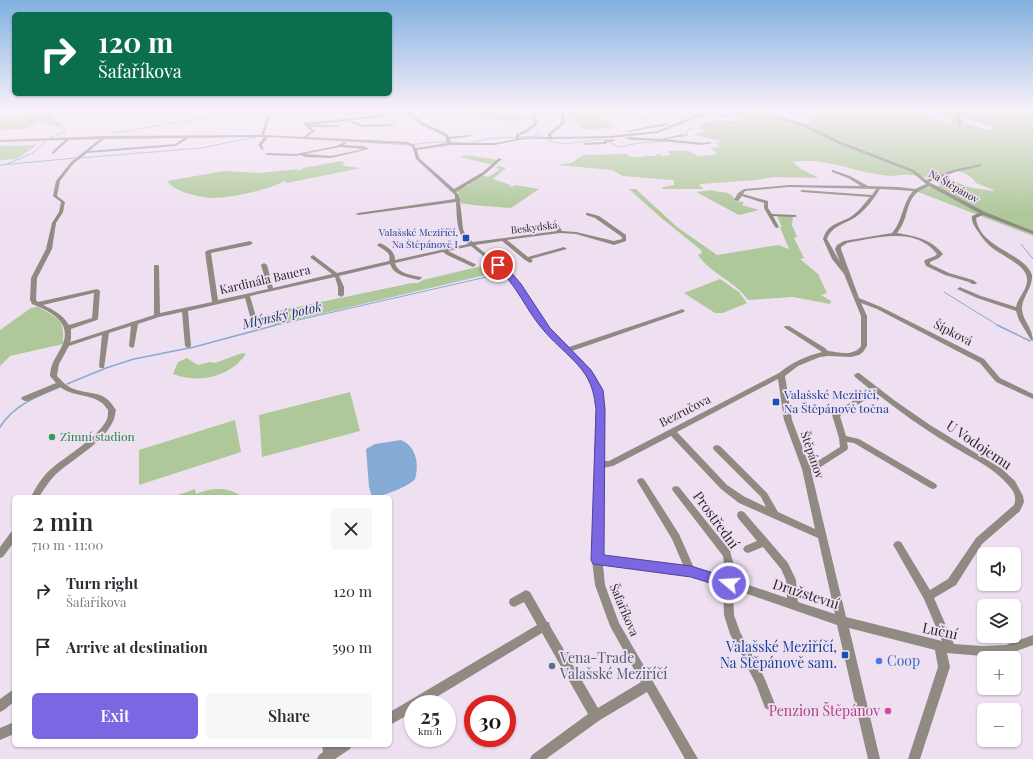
<!DOCTYPE html>
<html lang="en">
<head>
<meta charset="utf-8">
<style>
  :root { --surface:#fff; --page:#f7f7f7; --text:#2b2b33; --muted:#7c7c81; --accent:#7b67e2 }
  body { margin:0; font-family:"Playfair Display",serif; background:var(--page); color:var(--text); height:100vh; display:flex; flex-direction:column; font-size:15px; white-space:nowrap }
  * { box-sizing:border-box; margin:0 }
  p { font-size:13px; color:var(--muted) }
  .icon { flex:none; width:22px; height:22px; fill:none; stroke:currentColor; stroke-width:2; stroke-linecap:round; stroke-linejoin:round }
  .map { position:relative; flex:1; overflow:hidden }
  .panel { position:absolute; left:12px; top:495px; width:380px; height:252px; display:flex; flex-direction:column; background:var(--surface); border-radius:6px; box-shadow:0 1px 3px #0004 }
  .panel>* { flex:none }
  .banner { position:absolute; left:12px; top:12px; width:380px; height:84px; border-radius:6px; box-shadow:0 1px 3px #0004; background:#0b6e4f; color:#fff; overflow:hidden }
  .controls { position:absolute; left:977px; top:547px; display:grid; gap:8px }
  .controls a { display:grid; place-items:center; width:44px; height:44px; border-radius:6px; background:var(--surface); box-shadow:0 1px 3px #0004; font-size:20px }
  .speed { position:absolute; left:404px; top:695px; display:flex; gap:8px; font-size:20px; font-weight:700; text-align:center }
  .speed>* { display:grid; place-content:center; width:52px; height:52px; border-radius:50%; background:var(--surface); box-shadow:0 1px 3px #0004; line-height:1 }
  .speed small { font-size:10px; font-weight:400 }
  .speed .limit { border:6px solid #d22; background:#fff; color:#111 }
  .pin { position:absolute; display:grid; place-items:center; width:34px; height:34px; color:#fff; margin:-17px; border:2px solid #fff; border-radius:50%; box-shadow:0 1px 4px #0007 }
  .me { position:absolute; width:44px; margin:-22px; rotate:288deg; stroke-linejoin:round; filter:drop-shadow(0 0 3px #0008) }
  .turn { display:flex; align-items:center; gap:14px; height:84px; padding:0 20px; font-size:18px }
  .turn .icon { width:52px; height:52px; stroke-width:2.5 }
  .turn b { display:block; font-size:28px; line-height:34px }
  .round { display:grid; place-items:center; flex:none; width:42px; height:42px; border-radius:6px; background:var(--page) }
  .head { display:flex; align-items:center; justify-content:space-between; height:68px; padding:0 20px }
  h1 { font-size:24px; font-weight:600; line-height:30px }
  .primary-button { display:flex; gap:8px; margin-top:auto; padding:8px 20px }
  .primary-button a { flex:1; height:46px; border-radius:6px; background:var(--accent); color:#fff; font-size:16px; font-weight:600; line-height:46px; text-align:center }
  .primary-button a+a { background:var(--page); color:var(--text) }
  ul { padding:0; list-style:none }
  li { display:flex; align-items:center; gap:12px; height:56px; padding:0 20px }
  li div { flex:1 }
  li b { display:block; font-size:15px }
  li em { font-style:normal }
  .map>svg:first-child { display:block }
  .green { fill:#aec899; fill-rule:evenodd }
  .water { fill:#85aad3 }
  .lines { fill:none; stroke-linecap:round; stroke-linejoin:round }
  .stream-far1 { stroke:#85aad3; stroke-width:1 }
  .stream { stroke:#85aad3; stroke-width:1.5 }
  .minor { fill:#8f8a82; fill-rule:evenodd }
  .route { fill:#7b67e2; stroke:#504393 }
  .transit-dot { fill:#1a4fb4; stroke:#efe0f1; stroke-width:1.5 }
  .leisure-dot { fill:#2e9e5b; stroke:#efe0f1; stroke-width:1.5 }
  .shop-dot { fill:#3f7fe0; stroke:#efe0f1; stroke-width:1.5 }
  .service-dot { fill:#5c6f8a; stroke:#efe0f1; stroke-width:1.5 }
  .hotel-dot { fill:#d1479c; stroke:#efe0f1; stroke-width:1.5 }
  .labels { text-anchor:middle; stroke-width:3.5; stroke-linejoin:round; paint-order:stroke }
  .far-street-label { font-size:10px; fill:#2c262c; stroke:#efe0f1 }
  .far-transit-label { font-size:10px; fill:#164399; stroke:#efe0f1; text-anchor:end }
  .street-label { font-size:12px; fill:#2c262c; stroke:#efe0f1 }
  .transit-label { font-size:12px; fill:#164399; stroke:#efe0f1; text-anchor:start }
  .leisure-label { font-size:12px; fill:#27864d; stroke:#efe0f1; text-anchor:start }
  .water-label { font-size:13px; font-style:italic; fill:#0f375e; stroke:#efe0f1 }
  .near-street-label { font-size:14px; fill:#2c262c; stroke:#efe0f1 }
  .near-transit-label { font-size:14px; fill:#164399; stroke:#efe0f1; text-anchor:end }
  .near-service-label { font-size:14px; fill:#4e5e75; stroke:#efe0f1; text-anchor:start }
  .near-shop-label { font-size:14px; fill:#366cbe; stroke:#efe0f1; text-anchor:start }
  .near-hotel-label { font-size:14px; fill:#b23c85; stroke:#efe0f1; text-anchor:end }
</style>
</head>
<body>
<div class="map">
<svg width="1033" height="759" viewBox="0 0 1033 759">
  <rect width="100%" height="100%" fill="#efe0f1"/>
  <g class="green">
    <path d="M0,109H62L55,111L54,120L66,126L54,127L40,121L26,129L0,130V118L30,117C16,109 14,108 0,116Z"/>
    <path d="M302,109H393L284,118L285,115L298,114Z"/>
    <path d="M454,109H515L516,111H520L522,114H513L514,118L533,116L535,120C504,122 483,121 454,109Z"/>
    <path d="M564,109H624H622L653,117L647,119L610,112L596,116L612,122L610,123L616,125H610L614,127L584,130L565,115L568,111Z"/>
    <path d="M739,109H753L801,125L806,124L810,119L813,120L814,118L812,117L820,113L817,112L818,109H904L950,124L949,116L945,115L947,117H943L916,109H1033V236L918,192L920,187L940,186L938,182C927,177 914,174 902,175C898,175 894,176 890,176C858,174 825,156 793,162L801,169L819,178L774,177L756,180L701,184L699,185L704,189H662L663,187L674,185V181L672,180L623,176L612,170L557,165L571,163L583,155L626,154L631,157H642L643,156H656L657,154H652H662L661,156L670,155L668,151C679,151 688,148 697,156L714,155L717,153L711,148L719,147V145L716,143L721,141L694,135L705,131L700,127L701,124C716,117 719,124 732,123C735,122 739,121 742,120L730,112L731,110ZM961,117L995,128L987,130L962,122ZM956,170C963,173 973,176 976,183L994,190L993,191L968,187L941,175Z"/>
    <path d="M37,145L16,159L0,160V146Z"/>
    <path d="M466,155L493,159L497,160L493,165L460,157Z"/>
    <path d="M341,161L344,162L343,165L344,166L361,168L287,183L284,181C270,190 229,198 212,198C198,197 175,192 167,181L224,171L259,173L299,169L297,172L303,168Z"/>
    <path d="M498,166L506,168L493,179L511,185L509,186L512,187L515,185L539,189L511,208L473,205L461,203L460,196L456,190L463,186H467L470,185L467,183L482,175L488,177L501,169L496,168Z"/>
    <path d="M629,189H637L638,191L677,227L717,255L778,245L789,249L780,227H782L777,216H793L792,225L797,237L794,238L804,258L800,259L818,274L827,293L821,295L831,301L830,304L793,297L748,300C735,281 712,275 698,255L702,253L701,250L659,216Z"/>
    <path d="M712,190C721,194 730,189 736,201L744,202L742,205L759,210L739,215L696,192Z"/>
    <path d="M490,264L498,272L274,325L273,312L412,283H418L423,280Z"/>
    <path d="M720,279L739,292L747,303L723,313H715L684,293Z"/>
    <path d="M38,307C59,319 65,319 63,344L10,356L0,366V330L31,308Z"/>
    <path d="M242,353L246,354C230,377 199,384 173,374L178,362L187,358L198,365L210,362L215,363Z"/>
    <path d="M350,392L360,431L262,457L259,415Z"/>
    <path d="M235,420L241,452L139,485V450Z"/>
    <path d="M195,489L196,494C211,488 228,486 242,497H172Z"/>
  </g>
  <path class="water" d="M401,440C417,447 419,465 415,479C408,487 381,497 372,497L369,487L366,449L375,444Z"/>
  <g class="lines">
    <g class="stream-far1">
      <path d="M167,124L263,109"/>
      <path d="M114,133L162,125"/>
      <path d="M535,136L539,132L538,130C545,125 547,122 546,114L540,111"/>
      <path d="M680,137L688,135L686,134L690,128H704L702,126L720,120L730,123L740,120L732,116L736,114L731,112L753,109"/>
      <path d="M50,138L66,131L48,115L51,112L62,109"/>
      <path d="M296,138L409,145L435,142L470,143L492,138L542,136L549,141L565,144L602,139L620,147L639,143L666,141"/>
      <path d="M80,158L201,148L256,137"/>
      <path d="M7,164L33,153L47,140"/>
      <path d="M0,165L76,158"/>
      <path d="M1021,244L1033,259"/>
      <path d="M944,292L999,326"/>
      <path d="M272,326L504,273"/>
    </g>
    <g class="stream">
      <path d="M997,325L1030,341"/>
      <path d="M67,384L106,368L134,359L194,347L276,325"/>
      <path d="M0,427C14,405 37,396 60,387"/>
    </g>
    <g class="minor">
      <path d="M391,109H399L408,112L431,109L430,110L411,113L422,122L447,134L449,137L470,135L472,136L450,139L451,143H495L516,139V134L524,131L535,123L529,109H532L539,123L526,133L519,135V138L548,137V134L561,123V113L563,112L565,113V123L551,135L552,137L610,136L657,131L698,114L719,109H723L713,112L729,117L727,118L709,113L700,116L658,133L610,138L553,139L551,140L549,139H524L495,145H451L417,150L419,158L454,189L483,172L499,158L502,159L485,174L456,192L459,195L460,199L461,200L460,201L463,229L466,237L473,242L557,231L554,225L556,224H558L562,231L576,232L614,241L622,239V237L595,218L586,215V213H588L599,216L626,235V241L614,245L576,234L560,233L507,240L528,257L564,247L567,249L531,259L533,261L530,263L525,260L502,241L475,245L514,276L547,326L569,347L680,310L682,309L685,311L684,312L572,351C581,359 591,368 597,379C608,401 603,437 603,461H609L779,373C791,363 806,356 822,352L785,328L784,327L785,326H789L825,348L828,351C839,352 853,357 861,346V316L844,274L832,259L823,239C828,223 839,224 852,216C859,211 864,204 870,197L802,192L800,191L802,190L872,195L876,189L789,187L745,191L743,194L768,201V208L772,214L795,215L797,216L795,217L773,216L779,227L777,228L775,227L764,208V203L742,196L738,201L734,200L738,193L744,189L789,185L861,186L848,178L832,172V170H833L850,176L868,186L899,187L915,189L926,184L912,172L837,143L803,126L753,110V109L805,124L839,141L914,170L926,180L953,170L981,164V166L955,172L929,182L985,212L1033,231V234L983,215L976,218C979,248 1025,253 1032,275C1033,287 1023,296 1022,307C1021,319 1033,327 1033,341L1031,340L1019,320L1016,311L977,298L957,289L960,287L962,288L981,296L1016,307C1018,297 1028,289 1027,279C1027,265 1000,255 991,247C985,242 981,236 977,230C974,226 971,221 972,216L979,213L929,186C902,196 912,215 897,233C915,236 931,239 943,254L939,258L930,262V264L949,273L973,280L977,283L976,284H972L969,282L945,275L926,266L924,261L925,260L935,256L937,254C915,226 877,238 847,243L841,247V249L859,298L881,307L984,359L1000,378L1033,394V399L996,382L980,363L877,309L861,303L867,316V346L863,352L859,355L851,357L828,356L820,357L798,366L785,376L792,420L809,465L813,464L840,447L839,438L832,415L833,413L871,390L855,377L854,375L857,373H859L894,400L930,425L1002,469L1015,481L1023,496L1024,502L1020,511L982,544L956,585L934,598L954,644L982,646L1006,645L1033,635V645L1006,655L982,656L947,653L950,667L920,759H908L938,667L935,650L849,628L880,759H868L837,625L733,589L734,615L740,632L764,677L775,704L773,708L769,710L765,708L756,684L730,634L724,615L723,586L698,577L603,565L605,585L619,623L698,759H685L647,692L600,720L546,759H530L532,755L588,714L542,633L425,704H413V712L390,725V712L537,625L524,602L514,607L510,605L509,602L510,599L526,590L530,592L547,622H549L550,626L598,708L641,682L610,626L595,585L592,560L596,404L594,390L590,379L581,367L543,328L510,278L471,246L448,251L475,264L476,265L473,267L447,255L443,252L395,263C398,274 412,275 421,277L422,278L419,280C408,277 394,276 390,264L339,276L344,287V295L341,297L338,295V287L335,277L250,296L259,327L256,329L253,327L245,298L188,311L191,346L188,348L185,346L182,312L159,317L138,324L134,347L132,348L129,346L131,326L109,333L104,368H100L99,366L102,335L69,346L59,364L57,376C62,381 67,387 74,389C94,396 103,389 116,410C115,413 115,416 114,419C106,441 73,459 56,474C49,481 44,489 39,497H31C36,487 42,477 51,469C66,456 99,437 107,419C108,417 108,413 108,410C97,392 76,399 60,387L28,401H25L21,399L22,397L56,383L50,376C50,365 56,357 61,348C74,323 52,312 32,304L30,300L31,278L46,249L52,223L59,212L61,202L53,196L56,181L71,162L100,139L69,140L53,154H52V152L65,140L0,142V140L104,136L261,135L268,114L274,110L276,111L271,114L264,135L303,137L311,131L307,128L308,127L304,125V123L382,115L379,110ZM396,110L407,114L420,124L445,136L447,143L416,148L413,144L407,142L307,137L315,131L311,128L312,127H338L340,126L338,125H309L346,121L363,127L394,126L393,124L363,125L350,120L385,117L387,116L382,112ZM264,137L258,145L262,150L264,149L262,145L268,137L406,144L411,146L413,149L416,159L455,195V199L358,213L356,214L358,215L456,202C457,216 456,234 468,244L395,260C395,251 388,247 380,243L377,245L378,246C384,250 392,253 389,261L337,273L313,255L310,257L311,258L332,274L273,288L267,265L264,263L261,265L268,289L218,300L211,253L250,245L253,243L250,241L208,250L205,252L212,302L160,313L159,266L158,265H154V315L70,342L71,339V329L97,320L98,319L100,291L99,290L97,289L38,302L36,300L37,278L52,249L56,223L63,212L65,202L57,196L60,181L73,164L87,153L176,146L189,138ZM184,138L175,144L89,151L104,139ZM880,189L913,191C902,203 903,221 892,233L844,241L837,245L835,249L840,262L827,239C832,225 846,224 857,216C866,209 874,199 880,189ZM94,293L92,318L69,325C63,315 54,310 43,305ZM778,379L784,420L802,469L815,529L778,512L767,493L720,446L717,445L714,446L713,448L714,450L761,497L766,507L745,497L727,485L677,432ZM876,393C899,411 924,429 949,444C969,457 994,467 1009,486C1014,491 1017,498 1014,505L976,538L948,579L930,590L901,542L898,541L895,542L893,545L895,548L924,599L942,641L846,617L811,471L819,468L847,450L848,448L847,442L854,443L930,488L933,489L936,488L937,486L936,484L859,439L846,436L840,416ZM671,436L721,489L739,503L818,538L835,614L798,602L796,580L788,563L744,512L741,511L738,512L737,515L738,518L757,541L745,546L743,549L745,552L748,553L763,547L781,569L786,580L787,598L734,580L735,570L730,551L679,487L676,486L673,487L672,489L673,491L723,556L725,570L724,577L694,568L679,534L644,479L641,478L638,479L637,481L672,539L684,567L602,556L603,468L613,466Z"/>
      <path d="M952,109H955L962,119L960,126L957,125L958,119Z"/>
      <path d="M667,123L668,125L628,132L626,131Z"/>
      <path d="M683,134L684,136L666,139L702,143L710,142L712,143L702,145L660,141L631,140L625,138L627,137L661,139Z"/>
      <path d="M614,139L615,141L608,142L606,144L585,145L583,144L585,143L604,142L605,140Z"/>
      <path d="M344,142L346,143L343,145L364,146L369,149L331,158L305,157L301,155L296,156L267,155L265,154L267,153L296,154L336,146ZM340,147L364,149L331,156L305,154Z"/>
      <path d="M14,531V542L3,557L0,558V547L11,532Z"/>
      <path d="M14,689V702L4,710L0,712V699Z"/>
      <path d="M14,722V734L0,740V728Z"/>
      <path d="M322,745H352L350,749L335,759H317L319,755L323,752Z"/>
    </g>
  </g>
  <linearGradient id="sky" x2="0" y2="1"><stop stop-color="#80b0e0"/><stop offset="0.51" stop-color="#f8f1f9"/><stop offset="1" stop-color="#f8f1f9" stop-opacity="0"/></linearGradient>
  <rect width="1033" height="215" fill="url(#sky)"/>
  <path class="route" d="M495,263H500L510,271L521,284L550,328L591,370L603,390L605,409L604,555L691,566L733,579L735,583L733,587L729,589L691,577L593,564L591,560L596,409C594,395 593,387 585,374C575,359 557,346 545,332C526,311 517,284 495,266Z"/>
  <g class="transit-dot">
    <rect x="462" y="234" width="8" height="8" rx="2"/>
    <rect x="772" y="398" width="8" height="8" rx="2"/>
    <rect x="841" y="651" width="8" height="8" rx="2"/>
  </g>
  <circle class="leisure-dot" cx="52" cy="437" r="4"/>
  <circle class="shop-dot" cx="879" cy="661" r="4"/>
  <circle class="service-dot" cx="552" cy="666" r="4"/>
  <circle class="hotel-dot" cx="888" cy="711" r="4"/>
  <g class="labels">
    <g class="far-street-label">
      <text transform="translate(954 186) rotate(30)" y="4">Na Štěpánov</text>
      <text transform="translate(534 227) rotate(-7)" y="4">Beskydská</text>
    </g>
    <g class="far-transit-label">
      <text x="458" y="236">Valašské Meziříčí,<tspan x="458" dy="12">Na Štěpánově I</tspan></text>
    </g>
    <g class="street-label">
      <text transform="translate(265 280) rotate(-13)" y="4">Kardinála Bauera</text>
      <text transform="translate(953 333) rotate(27)" y="4">Šípková</text>
      <text transform="translate(685 411) rotate(-27)" y="4">Bezručova</text>
      <text transform="translate(812 455) rotate(71)" y="4">Štěpánov</text>
      <text transform="translate(624 610) rotate(67)" y="4">Šafaříkova</text>
    </g>
    <g class="transit-label">
      <text x="784" y="399">Valašské Meziříčí,<tspan x="784" dy="14">Na Štěpánově točna</tspan></text>
    </g>
    <g class="leisure-label">
      <text x="60" y="441">Zimní stadion</text>
    </g>
    <g class="water-label">
      <text transform="translate(282 315) rotate(-13)" y="5">Mlýnský potok</text>
    </g>
    <g class="near-street-label">
      <text transform="translate(979 445) rotate(34)" y="5">U Vodojemu</text>
      <text transform="translate(716 520) rotate(54)" y="5">Prostřední</text>
      <text transform="translate(806 594) rotate(18)" y="5">Družstevní</text>
      <text transform="translate(940 631) rotate(12)" y="5">Luční</text>
    </g>
    <g class="near-transit-label">
      <text x="837" y="652">Valašské Meziříčí,<tspan x="837" dy="16">Na Štěpánově sam.</tspan></text>
    </g>
    <g class="near-service-label">
      <text x="560" y="663">Vena-Trade<tspan x="560" dy="16">Valašské Meziříčí</tspan></text>
    </g>
    <g class="near-shop-label">
      <text x="887" y="666">Coop</text>
    </g>
    <g class="near-hotel-label">
      <text x="880" y="716">Penzion Štěpánov</text>
    </g>
  </g>
</svg>
<div class="controls">
<a><svg class="icon" aria-label="sound" viewBox="0 0 24 24"><path d="M4 9h4l5-4v14l-5-4H4zM17 9q2 3 0 6"/></svg></a>
<a><svg class="icon" aria-label="layers" viewBox="0 0 24 24"><path d="M12 4l9 5-9 5-9-5zM3 14l9 5 9-5"/></svg></a>
<a>+</a>
<a>−</a>
</div>
<div class="speed"><div>25<small>km/h</small></div><div class="limit">30</div></div>
<div class="pin" style="left:498px;top:265px;background:#d93025"><svg class="icon" aria-label="arrive" viewBox="0 0 24 24"><path d="M6 21V4h12l-3 4 3 4H6"/></svg></div>
<svg class="me" style="left:729px;top:583px" viewBox="-20 -20 40 40"><circle r="17" fill="#7b67e2" stroke="#fff" stroke-width="3"/><path d="M0-11L8 9 0 5-8 9z" fill="#fff"/></svg>
<div class="banner">
<div class="turn"><svg class="icon" aria-label="right" viewBox="0 0 24 24"><path d="M7 20v-9h11M14 6l5 5-5 5"/></svg><div><b>120 m</b>Šafaříkova</div></div>
</div>
<section class="panel">
<div class="head"><div><h1>2 min</h1><p>710 m · 11:00</p></div><a class="round"><svg class="icon" aria-label="close" viewBox="0 0 24 24"><path d="M6 6l12 12M18 6L6 18"/></svg></a></div>
<ul>
<li><svg class="icon" aria-label="right" viewBox="0 0 24 24"><path d="M7 20v-9h11M14 6l5 5-5 5"/></svg><div><b>Turn right</b><p>Šafaříkova</p></div><em>120 m</em></li>
<li><svg class="icon" aria-label="arrive" viewBox="0 0 24 24"><path d="M6 21V4h12l-3 4 3 4H6"/></svg><div><b>Arrive at destination</b></div><em>590 m</em></li>
</ul>
<div class="primary-button"><a>Exit</a><a>Share</a></div>
</section>
</div>
</body>
</html>
